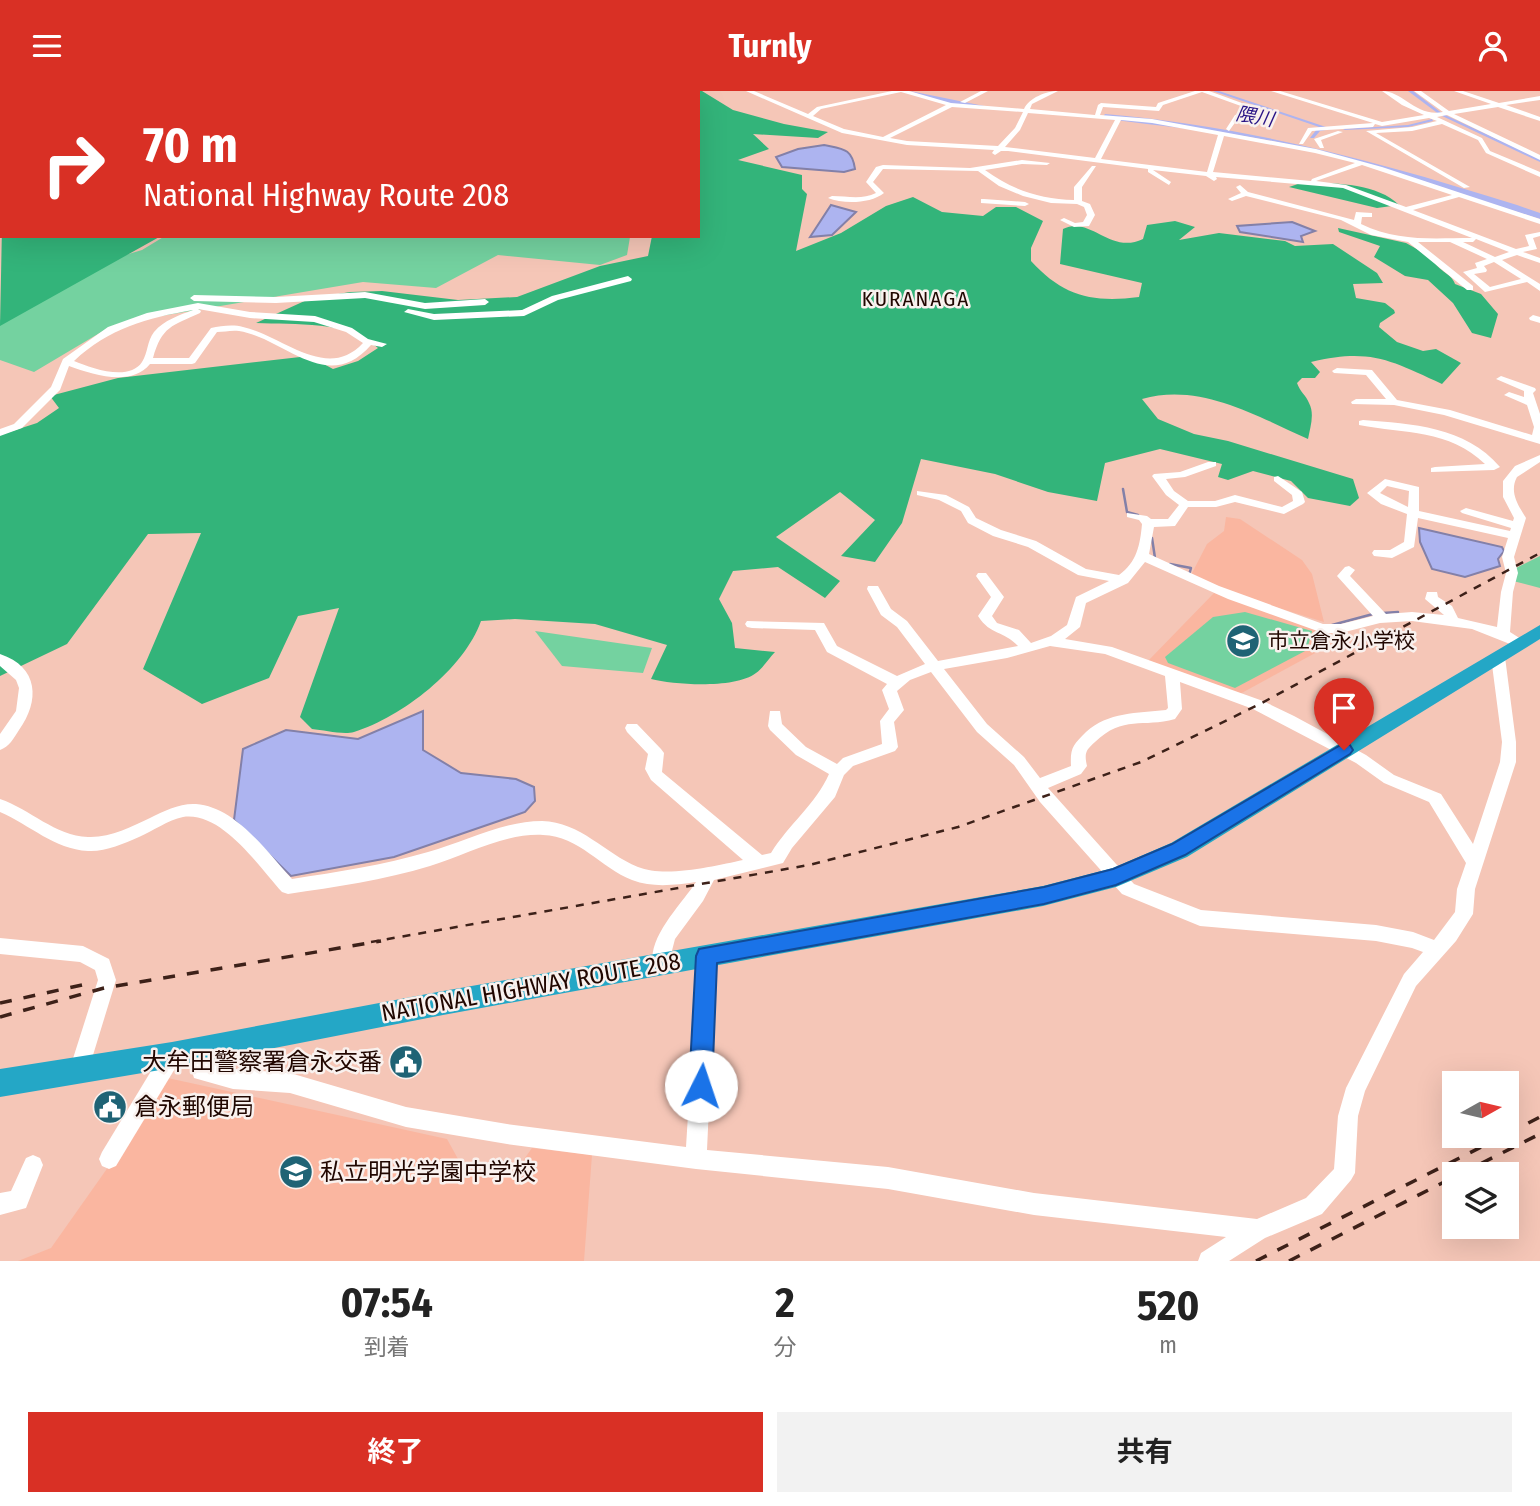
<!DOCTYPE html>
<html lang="ja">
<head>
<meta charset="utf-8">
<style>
  :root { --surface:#fff; --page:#f2f2f2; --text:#222; --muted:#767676; --accent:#d93025 }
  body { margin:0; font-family:"Fira Sans Condensed","Noto Sans JP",sans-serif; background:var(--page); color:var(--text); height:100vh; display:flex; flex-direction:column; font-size:26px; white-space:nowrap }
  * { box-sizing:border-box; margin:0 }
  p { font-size:23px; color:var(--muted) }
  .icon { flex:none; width:38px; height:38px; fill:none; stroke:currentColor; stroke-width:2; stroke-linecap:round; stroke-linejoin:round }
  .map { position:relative; height:1170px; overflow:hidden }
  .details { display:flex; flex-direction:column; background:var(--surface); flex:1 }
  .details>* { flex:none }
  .top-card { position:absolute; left:0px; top:0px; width:700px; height:147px; box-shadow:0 7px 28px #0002; background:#d93025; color:#fff; overflow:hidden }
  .needle { width:46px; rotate:82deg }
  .buttons { position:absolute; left:1442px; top:980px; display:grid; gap:14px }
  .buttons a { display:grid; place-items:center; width:77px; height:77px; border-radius:0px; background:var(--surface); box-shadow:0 7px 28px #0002; font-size:35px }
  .pin { position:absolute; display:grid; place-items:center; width:60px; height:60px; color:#fff; margin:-72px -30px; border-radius:50% 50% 50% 0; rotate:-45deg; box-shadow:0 0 7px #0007 }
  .pin .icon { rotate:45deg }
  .me { position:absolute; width:77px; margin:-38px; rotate:4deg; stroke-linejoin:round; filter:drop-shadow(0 0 5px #0008) }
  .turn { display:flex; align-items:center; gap:24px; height:147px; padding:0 28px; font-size:32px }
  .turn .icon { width:91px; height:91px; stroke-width:2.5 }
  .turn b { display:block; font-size:49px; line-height:60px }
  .eta { display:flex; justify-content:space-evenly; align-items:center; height:119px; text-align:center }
  .eta b { font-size:42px; font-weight:700; line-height:49px }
  .button { display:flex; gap:14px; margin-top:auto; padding:14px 28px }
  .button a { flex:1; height:80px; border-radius:0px; background:var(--accent); color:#fff; font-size:28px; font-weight:700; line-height:80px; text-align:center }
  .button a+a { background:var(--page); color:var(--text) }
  header { display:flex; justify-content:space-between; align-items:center; height:91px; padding:0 28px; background:var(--accent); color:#fff; font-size:32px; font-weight:700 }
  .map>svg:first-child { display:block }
  .built { fill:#fab6a0 }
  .green { fill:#74d2a0 }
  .forest { fill:#33b47a }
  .water { fill:#adb4f0; stroke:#8380a8; stroke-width:2 }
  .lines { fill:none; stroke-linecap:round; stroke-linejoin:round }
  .stream { stroke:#8380a8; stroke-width:2.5 }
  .canal { fill:#adb4f0; fill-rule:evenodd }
  .river { fill:#adb4f0; fill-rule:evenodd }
  .minor { fill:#fff; fill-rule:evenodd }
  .highway { fill:#24a7c6; fill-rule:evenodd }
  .rail-far1 { stroke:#3d2119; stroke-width:2.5; stroke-dasharray:8 8; stroke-linecap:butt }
  .rail { stroke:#3d2119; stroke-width:3.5; stroke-dasharray:12 12; stroke-linecap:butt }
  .route { fill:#1a73e8; stroke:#114b97; stroke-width:2 }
  .labels { text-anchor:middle; stroke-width:5; stroke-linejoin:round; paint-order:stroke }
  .far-water-label { font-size:19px; font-style:italic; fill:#291486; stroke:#f9f1ee }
  .far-quarter-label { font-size:21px; letter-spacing:2px; fill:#210701; stroke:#f9f1ee }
  .poi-label { font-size:21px; fill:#210701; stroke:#f9f1ee; text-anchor:start }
  .near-street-label { font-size:24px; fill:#210701; stroke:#f9f1ee }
  .near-poi-label { font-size:24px; fill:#210701; stroke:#f9f1ee; text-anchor:start }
</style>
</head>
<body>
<header><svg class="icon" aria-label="menu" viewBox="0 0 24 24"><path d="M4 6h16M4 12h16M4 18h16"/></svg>Turnly<svg class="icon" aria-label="person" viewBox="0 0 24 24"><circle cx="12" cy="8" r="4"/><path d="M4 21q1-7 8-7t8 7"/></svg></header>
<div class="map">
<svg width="1540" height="1170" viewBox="0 0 1540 1170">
  <rect width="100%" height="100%" fill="#f5c6b7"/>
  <g class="built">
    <path d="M1226,426L1240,428L1302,469L1312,483L1324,531L1250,508L1191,484L1207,453L1224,440Z"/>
    <path d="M1214,502L1320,539L1317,561L1238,604L1147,571Z"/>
    <path d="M163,986L447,1048L463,1077L512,1085L532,1057L592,1064L584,1170H18L51,1157L111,1072Z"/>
  </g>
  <g class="green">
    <path d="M313,0H623L627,2H309Z"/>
    <path d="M165,145H630V146L627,164L600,174L498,164L436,197L363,191L149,227L103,240L34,281L0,269V229L85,176L142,159Z"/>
    <path d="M1540,465V497L1513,490L1516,477Z"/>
    <path d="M1245,521L1312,540L1307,559L1235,597L1168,572L1165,566L1213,526Z"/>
    <path d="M535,540L652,557L643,582L562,575Z"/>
  </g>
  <g class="forest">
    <path d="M626,0H702L733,19L784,33L828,41L818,47L753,43L769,58L738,69L802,84V98L807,103L796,160L841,142L886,115L913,106L942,121L983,125L996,116H1016L1043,130L1031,157V170C1063,205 1092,212 1139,206L1142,192L1060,173L1063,138C1090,124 1110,164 1143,148L1147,134L1175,130L1195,136L1179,149L1219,142L1285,150L1295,155L1333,153L1377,182L1383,192L1353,193L1356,207L1385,212L1394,219L1395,222L1380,232L1379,236L1397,251L1423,260L1436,258L1461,272L1442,293C1390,269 1370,257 1311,271L1320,281L1315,287H1302L1297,292C1300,301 1306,304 1309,312C1315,323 1310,337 1308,348C1256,325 1200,291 1142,308L1158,328L1194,343L1228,350L1353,388L1359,407L1350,415L1308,407L1291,390L1253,380L1228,389L1218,386L1222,373L1160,358L1105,372L1097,410L1048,401L995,383L921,368L902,432L875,471L841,465L875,429L840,401L776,446L840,490L825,507L778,476L733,480L719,508L732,532L735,557L775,561C769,567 763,577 756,582C735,598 675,594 651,588L667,554L595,533L515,528L481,530C464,578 402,626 354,641C343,644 324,639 312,638L300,626L339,517L298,525L269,587L202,613L143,578L201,442L148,443L67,553L0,585V344L37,332L59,317L50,305L118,287L309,265L333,278L358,270L378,257C348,229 295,234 256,232L309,208L350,201L382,200L458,209L517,206L600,175L648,165L652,145H698V2Z"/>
    <path d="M1301,92C1331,92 1376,91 1399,114L1377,117L1289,96Z"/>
    <path d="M2,136V145H161L0,235Z"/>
    <path d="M1338,137L1406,152L1433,167C1436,180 1451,181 1455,193L1481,203L1498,223L1491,247L1472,242L1453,212L1428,189L1405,185L1374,166L1380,155L1339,141Z"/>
  </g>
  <g class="water">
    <path d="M824,54C843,58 852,57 855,78L844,81L782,76L776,66L798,58Z"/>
    <path d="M831,114L856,121L832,144L810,146Z"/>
    <path d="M1292,131L1315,140L1301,145L1303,151L1240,141L1237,135Z"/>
    <path d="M1419,437L1502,456L1504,460L1498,468L1500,475L1465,486L1432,478L1420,451Z"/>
    <path d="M423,620V659L461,682L516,688L534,696L535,710L525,721L394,766L291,785L234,729L243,658L286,639L358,648Z"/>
  </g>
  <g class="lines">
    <g class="stream">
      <path d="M1123,398L1127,421L1138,424"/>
      <path d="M1152,447L1155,467"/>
      <path d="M1170,473L1191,477L1189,484"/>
      <path d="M1383,522L1398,521"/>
      <path d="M1332,534L1373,523"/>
    </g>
    <g class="canal">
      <path d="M1213,0H1219L1332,38L1320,40L1314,47H1310L1317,38L1322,37Z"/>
      <path d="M1408,0H1413L1443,23L1540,68V71L1440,24Z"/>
      <path d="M1432,28L1433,30L1408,36L1345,39L1343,38L1408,34Z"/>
    </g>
    <g class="river">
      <path d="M910,0L984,15L980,17L943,12Z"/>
      <path d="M1105,23C1247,35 1381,71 1517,114L1540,122V128C1451,101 1364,69 1272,50C1216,39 1159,36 1102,27Z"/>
    </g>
    <g class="minor">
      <path d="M42,0H48L40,2Z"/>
      <path d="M746,0H754L808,23L817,16L892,0H909L951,12L1024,18C1029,7 1046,0 1058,0L1032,13L1030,18L1095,24L1098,14L1101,12L1156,16L1158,12L1195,0H1209L1261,19L1239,26L1229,40L1226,38L1235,24L1252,19L1202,1L1163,14L1159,20L1103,16L1100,24L1152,28L1316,58L1382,76L1540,128V133L1459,106L1413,119L1516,158L1529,155L1525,144L1540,141V145L1533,147L1537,158L1523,161L1540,167V172L1517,164L1502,169L1540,193V200L1527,191L1485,201L1463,181L1477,177L1475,172L1487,168L1450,151H1418L1473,195V199H1467L1408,151L1371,144L1341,129L1246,105L1232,110L1228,108L1241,102L1236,96L1240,94L1248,101L1354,129L1356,121L1372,122V126H1362L1361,133C1398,151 1432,147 1472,147L1343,97L1216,86L1217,88L1214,90L1206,85L1153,79L1171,91L1169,94L1148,81V78L1008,60H1001L995,64L992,62L994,59L907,54L842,42ZM901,1L946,14L883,46L844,38L813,25L821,18ZM952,16L1023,21L1015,37L998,55L907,50L890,47ZM1028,22L1115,29L1095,67L1005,56L1020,39ZM1121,29L1152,32L1218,44L1207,81L1101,68ZM1224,45L1315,62L1355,72L1312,88L1311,90L1213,81ZM1362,74L1452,104L1406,116L1346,94L1316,90ZM1476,148L1509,161L1495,166L1463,151H1473ZM1494,171L1521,188L1490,196L1474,183L1486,181L1487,179L1484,175Z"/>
      <path d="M981,0H988L965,12L960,11Z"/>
      <path d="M1271,0H1280L1382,31L1424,24L1402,14L1382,0C1403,0 1415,26 1443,21L1414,0H1421L1449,20L1491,13L1454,0H1463L1499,12L1540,5V9L1506,14L1540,26V30L1498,16L1454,23L1540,64V69L1447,24L1437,26L1482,47L1490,60L1540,81V86L1486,62L1478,49L1442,33L1412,40L1376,42L1470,96L1464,97L1366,40L1412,36L1437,30L1429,27L1382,35L1375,33L1373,36L1312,40L1303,53H1299L1308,37L1373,32Z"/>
      <rect x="0" y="20" width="2" height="4"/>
      <path d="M1338,40L1343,41L1321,49L1324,57H1320L1314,48Z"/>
      <path d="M1022,69L1050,72L1047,74L1022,73L985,79C1012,99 1041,108 1074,109V96L1092,75H1096L1082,96V110L1090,113L1095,124L1089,135L1074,136L1060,129L1064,127L1075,132L1083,131L1087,124L1084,116L1077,113L1051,112L1023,105L999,95L978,80L883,78L873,91L884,102C870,113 843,113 828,107L832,105C847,105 862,109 876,102L866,91L876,76L883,74L970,77Z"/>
      <path d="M0,86H2L0,91Z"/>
      <path d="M984,108L1025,111L1029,113L1025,115L981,112V108Z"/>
      <path d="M628,185L632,188L631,190L558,209L524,225L434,229L404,221L408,218L434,223L522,219L552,205Z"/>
      <path d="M365,201L425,212L485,208L489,211L485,214L425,218L365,207L276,212L194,210L190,207L194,204L276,206Z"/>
      <path d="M198,212L250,221L315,225L352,237L368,248L387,253L382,256L371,254C327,304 286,248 239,240C231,239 224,241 217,241L195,272L192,273H150C131,296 94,284 69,275L60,299L22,337L0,345V338L14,333L51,296L63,268L108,236L147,222ZM198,218L250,227L314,231L346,241L363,252C327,291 283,245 243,236C233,233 221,235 211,237L189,267H153C162,235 172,235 200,222L201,220ZM193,219C180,224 164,229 154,241C147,250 148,262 142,271C129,291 91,277 74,270C109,237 147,227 193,219Z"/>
      <path d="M1533,224L1540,226V232L1530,229L1529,227Z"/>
      <path d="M1337,277L1372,279L1397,309L1450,319L1532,344L1534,336L1527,314L1504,304L1509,301L1524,306V300L1496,288L1501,285L1535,297L1536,299L1533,302L1540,323V353L1444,324L1394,314L1352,313L1351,311L1356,308H1386L1366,284L1334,282L1332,280Z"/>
      <path d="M1363,329C1412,333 1465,335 1500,376L1494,379L1431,381V377L1435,376L1485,373C1449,338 1405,343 1359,334V330Z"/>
      <path d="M1540,364V371L1517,386C1509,401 1518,414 1526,427L1514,466L1518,482L1513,501L1510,541L1527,552L1525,555H1515L1472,538L1412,530L1380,532L1341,542H1323L1228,508L1145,471L1128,492L1086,512L1080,536L1065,548L1112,556L1263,610L1294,625L1366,664L1394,684L1441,703L1473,753L1500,671L1502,651L1491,566L1498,561L1505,566L1516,651V671L1475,798L1473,823L1456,850L1416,895L1365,1000L1358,1025L1355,1082L1351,1089L1322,1123L1265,1147L1229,1170H1198L1201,1162L1226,1146L1034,1124L888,1098L696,1078L507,1053L406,1036L290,1002L233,998L194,987L186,959L189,952L196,950L203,952L209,972L233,978L290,982L406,1016L507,1033L686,1056L698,865L701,859L707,857L713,859L716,865L707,1059L888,1076L1034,1102L1257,1128L1306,1107L1334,1078L1338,1025L1346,997L1404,883L1423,861L1412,857L1376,850L1200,835L1122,803L1040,711L1014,674L977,641L931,581L910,589L897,600L904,619L894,631L898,656L895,660L853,675L844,684L835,706L792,757L783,772L714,789L703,810L675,848L667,879L661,881L655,879C642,851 682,813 696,791C675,794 653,797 632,789C601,777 579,745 543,744C504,742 466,764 430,775C384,789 335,796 288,803L282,801C259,776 222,720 183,726C168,729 153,740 139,746C123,753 105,761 88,760C54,758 30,734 0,721V708C30,718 55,745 88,746C110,747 131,736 150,727C164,720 180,712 196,713C236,716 267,761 292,788C337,781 384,774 428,761C465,751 503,730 542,730C581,731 604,762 638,776C665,787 715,775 743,769L651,689L645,678L648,663L627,641L625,637L627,633H637L661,658L664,662L662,681L762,764L771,762C788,734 816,713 829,683L796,664L770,639L768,635L770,620H780L782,633L806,656L837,673L843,667L882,653L880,630L889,618L882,599L887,593L827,561L815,539L752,537L747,536L745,533L747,530L824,532L837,555L897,585L925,573L897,536L881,524L867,498L868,495H878L891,518L907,530L938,570L1018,555C1003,539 991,545 978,525L991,506L976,485L978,482H986L1004,506L992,525L997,532L1019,539L1031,552L1051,545L1067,534L1076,506L1109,490L1078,484L1028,456L993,445L968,432L961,420L939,409L917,404V400L946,404L969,416L976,427L1001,439L1036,450L1086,478L1119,484C1137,471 1140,454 1142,433L1139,429L1127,426V422L1147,425L1151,428H1168L1179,414L1166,404L1152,385L1154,383L1180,381L1208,371H1216V375L1185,386L1166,388L1174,400L1188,410H1215L1235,404L1282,416L1293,410L1292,404L1274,390V386L1278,385L1302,401L1305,411L1303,413L1284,423L1235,411L1216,416H1188L1175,435L1154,436L1149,463L1219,495L1323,533H1341L1373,525L1337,485L1345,476L1349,475L1355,479L1350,485L1386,523L1412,521L1444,524L1425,508L1427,501H1437L1438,506L1452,515L1458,527L1497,536L1501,501L1506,482L1502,466L1508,447L1418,427L1414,456L1392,467L1374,465L1372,462L1374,459H1390L1404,451L1407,423L1381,413L1367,402L1385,388L1419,396V420L1510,440L1511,437L1462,422L1460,420L1466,417L1513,430L1514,427L1503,406V390L1515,375ZM1387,395L1409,400L1408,416L1380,402ZM1050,555L1105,563L1165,585L1168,617L1166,619C1137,622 1108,621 1086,641C1073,654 1070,657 1071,675L1040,687L1024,666L987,633L944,578L1007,567ZM1180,591L1253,618L1356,672L1384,692L1429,711L1466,772L1457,798L1455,821L1434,849L1413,841L1376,834L1201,819L1134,793L1048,697L1081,683L1087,675C1084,662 1086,659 1095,651C1123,624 1143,637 1175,628L1182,618Z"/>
      <path d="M0,563C39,576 40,610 19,639C14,647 9,656 0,659V643L16,620L19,597L16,589L0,575Z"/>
      <path d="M0,847L83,855L109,868L116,889L86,987L79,990L72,987L69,980L98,889L95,879L80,871L0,863Z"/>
      <path d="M172,955L179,957L182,964L179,971L116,1075L109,1078L102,1075L99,1068L102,1061L165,957Z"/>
      <path d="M33,1064L40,1067L43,1074L26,1117L0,1124V1102L11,1100L26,1067Z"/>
    </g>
    <path class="highway" d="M1540,534V548L1187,766L1116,796L1043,815L443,924L172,977L0,1006V978L172,951L443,900L1043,795L1113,777L1171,752Z"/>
    <path class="rail-far1" d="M371,851L809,774L958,736L1141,671L1258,614L1540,462"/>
    <g class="rail">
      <path d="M0,912L82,894"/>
      <path d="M0,926L104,897L381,850"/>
      <path d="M1507,1043L1540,1026"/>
      <path d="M1460,1083L1540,1043"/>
      <path d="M1256,1170L1503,1045"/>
      <path d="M1289,1170L1454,1086"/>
    </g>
  </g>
  <path class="route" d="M1344,652L1350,654L1353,659L1350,663L1185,764L1116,794L1044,813L717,872L712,995L709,1003L701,1006L693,1003L689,995L696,865L699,858L1044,796L1113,778L1172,753Z"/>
  <defs>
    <g id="school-disc" transform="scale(1.75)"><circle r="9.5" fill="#1f6375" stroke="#f9f1ee"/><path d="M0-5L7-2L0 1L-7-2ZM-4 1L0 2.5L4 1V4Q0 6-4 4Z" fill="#fff"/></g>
    <g id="civic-disc" transform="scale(1.75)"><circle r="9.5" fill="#1f6375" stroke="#f9f1ee"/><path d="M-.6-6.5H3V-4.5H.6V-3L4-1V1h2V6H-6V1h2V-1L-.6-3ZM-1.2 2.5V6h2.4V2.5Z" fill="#fff"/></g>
  </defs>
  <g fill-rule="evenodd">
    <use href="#school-disc" x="1243" y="550"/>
    <use href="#civic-disc" x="406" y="971"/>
    <use href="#civic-disc" x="110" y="1016"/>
    <use href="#school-disc" x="296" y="1081"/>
  </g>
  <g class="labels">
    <g class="far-water-label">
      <text transform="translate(1255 25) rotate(10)" y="7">隈川</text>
    </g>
    <g class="far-quarter-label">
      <text x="916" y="215">KURANAGA</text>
    </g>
    <g class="poi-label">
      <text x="1268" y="557">市立倉永小学校</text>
    </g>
    <g class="near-street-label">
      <text transform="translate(531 896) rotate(-10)" y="8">NATIONAL HIGHWAY ROUTE 208</text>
    </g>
    <g class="near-poi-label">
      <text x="382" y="979" text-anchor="end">大牟田警察署倉永交番</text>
      <text x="134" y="1024">倉永郵便局</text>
      <text x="320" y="1089">私立明光学園中学校</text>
    </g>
  </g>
</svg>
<div class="buttons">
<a><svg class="needle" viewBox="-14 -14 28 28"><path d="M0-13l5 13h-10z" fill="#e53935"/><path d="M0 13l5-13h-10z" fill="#767676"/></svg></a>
<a><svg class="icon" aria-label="layers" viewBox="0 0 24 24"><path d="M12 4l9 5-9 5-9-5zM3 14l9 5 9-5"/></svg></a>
</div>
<div class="pin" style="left:1344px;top:659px;background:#d93025"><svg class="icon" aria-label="arrive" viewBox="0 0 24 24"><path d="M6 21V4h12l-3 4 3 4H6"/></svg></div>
<svg class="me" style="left:701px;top:995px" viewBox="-20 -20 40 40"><circle r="19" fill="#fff"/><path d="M0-13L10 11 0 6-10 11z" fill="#1a73e8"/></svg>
<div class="top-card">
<div class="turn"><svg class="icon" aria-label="right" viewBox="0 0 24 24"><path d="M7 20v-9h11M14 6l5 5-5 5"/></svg><div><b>70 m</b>National Highway Route 208</div></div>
</div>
</div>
<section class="details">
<div class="eta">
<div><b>07:54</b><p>到着</p></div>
<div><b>2</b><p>分</p></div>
<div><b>520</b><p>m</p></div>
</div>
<div class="button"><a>終了</a><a>共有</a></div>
</section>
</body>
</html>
